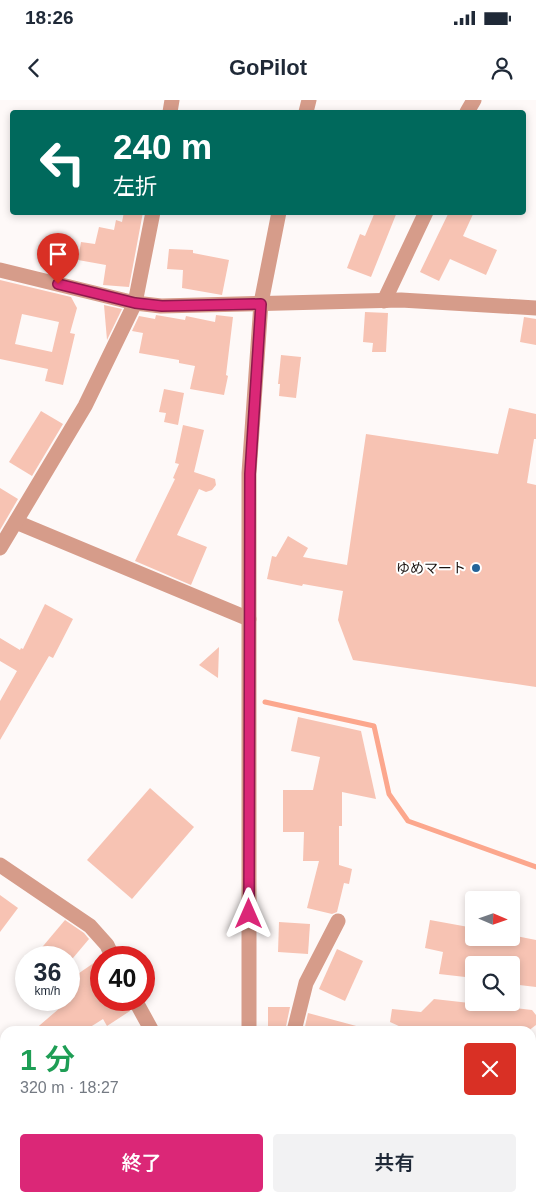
<!DOCTYPE html>
<html lang="ja">
<head>
<meta charset="utf-8">
<style>
  :root { --surface:#fff; --page:#f2f2f3; --text:#1f2937; --muted:#747a83; --accent:#db2777 }
  body { margin:0; font-family:Helvetica,"Noto Sans JP",sans-serif; background:var(--page); color:var(--text); height:100vh; display:flex; flex-direction:column; font-size:19px; white-space:nowrap }
  * { box-sizing:border-box; margin:0 }
  p { font-size:16px; color:var(--muted) }
  .icon { flex:none; width:28px; height:28px; fill:none; stroke:currentColor; stroke-width:2; stroke-linecap:round; stroke-linejoin:round }
  .map { position:relative; flex:1; overflow:hidden }
  .sheet { position:absolute; left:0px; top:926px; width:536px; height:176px; display:flex; flex-direction:column; background:var(--surface); border-radius:15px 15px 0 0; box-shadow:0 2px 8px #0003 }
  .sheet>* { flex:none }
  .banner { position:absolute; left:10px; top:10px; width:516px; height:105px; border-radius:5px; box-shadow:0 2px 8px #0003; background:#00695c; color:#fff; overflow:hidden }
  .needle { width:32px; rotate:92deg }
  .buttons { position:absolute; left:465px; top:791px; display:grid; gap:10px }
  .buttons a { display:grid; place-items:center; width:55px; height:55px; border-radius:5px; background:var(--surface); box-shadow:0 2px 8px #0003; font-size:25px }
  .speed { position:absolute; left:15px; top:846px; display:flex; gap:10px; font-size:25px; font-weight:700; text-align:center }
  .speed>* { display:grid; place-content:center; width:65px; height:65px; border-radius:50%; background:var(--surface); box-shadow:0 2px 8px #0003; line-height:1 }
  .speed small { font-size:12px; font-weight:400 }
  .speed .limit { border:8px solid #d22; background:#fff; color:#111 }
  .pin { position:absolute; display:grid; place-items:center; width:42px; height:42px; color:#fff; margin:-51px -21px; border-radius:50% 50% 50% 0; rotate:-45deg; box-shadow:0 0 5px #0007 }
  .pin .icon { rotate:45deg }
  .me { position:absolute; width:55px; margin:-28px; rotate:0deg; stroke-linejoin:round; filter:drop-shadow(0 0 4px #0008) }
  .turn { display:flex; align-items:center; gap:18px; height:105px; padding:0 20px; font-size:22px }
  .turn .icon { width:65px; height:65px; stroke-width:2.5 }
  .turn b { display:block; font-size:35px; line-height:42px }
  .round { display:grid; place-items:center; flex:none; width:52px; height:52px; border-radius:5px; background:var(--page) }
  .overview { display:flex; align-items:center; justify-content:space-between; height:85px; padding:0 20px }
  h1 { font-size:30px; font-weight:600; line-height:38px; color:#1e9e55 }
  .button { display:flex; gap:10px; margin-top:auto; padding:10px 20px }
  .button a { flex:1; height:58px; border-radius:5px; background:var(--accent); color:#fff; font-size:20px; font-weight:600; line-height:58px; text-align:center }
  .button a+a { background:var(--page); color:var(--text) }
  .status { display:flex; justify-content:space-between; align-items:center; height:35px; padding:0 25px; background:var(--surface); direction:ltr }
  .status svg { height:14px; fill:currentColor }
  header { display:flex; justify-content:space-between; align-items:center; height:65px; padding:0 20px; background:var(--surface); font-size:22px; font-weight:600 }
  .map>svg:first-child { display:block }
  .lines { fill:none; stroke-linecap:round; stroke-linejoin:round }
  .stream { stroke:#fca78d; stroke-width:5 }
  .building { fill:#f7c3b3; fill-rule:evenodd }
  .minor { stroke:#d69c8a; stroke-width:15 }
  .highway { stroke:#8f3211; stroke-width:15 }
  .route-casing { stroke:#8e194d; stroke-width:12 }
  .route { stroke:#db2777; stroke-width:9 }
  .poi-dot { fill:#246399; stroke:#fff; stroke-width:2 }
  .labels { text-anchor:middle; stroke-width:4; stroke-linejoin:round; paint-order:stroke }
  .poi-label { font-size:14px; fill:#1b1310; stroke:#fff; text-anchor:end }
</style>
</head>
<body>
<div class="status"><b>18:26</b><svg viewBox="0 0 49 12"><path d="M0 12V9h3v3zM5 12V6h3v6zM10 12V3h3v9zM15 12V0h3v12zM26 1h20v11H26zM47 4h2v5h-2z"/></svg></div>
<header><svg class="icon" aria-label="back" viewBox="0 0 24 24"><path d="M15 5l-7 7 7 7"/></svg>GoPilot<svg class="icon" aria-label="person" viewBox="0 0 24 24"><circle cx="12" cy="8" r="4"/><path d="M4 21q1-7 8-7t8 7"/></svg></header>
<div class="map">
<svg width="536" height="1102" viewBox="0 0 536 1102">
  <rect width="100%" height="100%" fill="#fef9f8"/>
  <g class="lines">
    <path class="stream" d="M265,602L374,626L389,694L408,721L536,767"/>
  </g>
  <g class="building">
    <path d="M124,112H143L129,187L103,185L106,165L78,160L81,142L95,144L99,127L114,130L116,120L122,122Z"/>
    <path d="M375,112H397L371,177L347,168L360,134L365,136Z"/>
    <path d="M449,112H474L463,136L497,150L486,175L450,159L439,181L420,172Z"/>
    <path d="M169,149L193,150V153L229,160L222,195L182,188L183,170L167,169Z"/>
    <path d="M0,180L71,197L77,208L70,233L75,234L63,285L45,281L48,269L0,259ZM22,214L59,222L52,252L15,244Z"/>
    <path d="M104,205L122,209L107,240Z"/>
    <path d="M365,212L388,213L386,252H372L373,243L363,242Z"/>
    <path d="M156,215L185,220L186,216L215,222L216,215L233,217L226,275L228,276L224,295L190,289L195,266L179,263V260L139,253L143,233L132,231L139,216L155,219Z"/>
    <path d="M524,217L536,219V245L520,242Z"/>
    <path d="M281,255L301,257L296,298L279,296L280,284H278Z"/>
    <path d="M164,289L184,293L178,325L164,322L166,313L159,312Z"/>
    <path d="M509,308L536,314V339H534L527,383L536,385V587L353,560L338,520L343,491L303,484L302,486L267,479L272,456L276,457L288,436L308,448L303,457L347,465L366,334L498,354Z"/>
    <path d="M41,311L63,324L32,376L9,362Z"/>
    <path d="M183,325L204,330L194,372L215,379L216,385L212,390L206,392L199,389L177,435L207,447L191,485L135,461L175,379L173,378L179,364L175,363Z"/>
    <path d="M0,388L18,399L0,430Z"/>
    <path d="M45,504L73,519L53,558L49,556L0,640V601L17,571L0,561V538L20,550L21,548L23,549Z"/>
    <path d="M219,547L218,578L199,565Z"/>
    <path d="M298,617L361,631L376,699L342,692V726H339V765L352,769L349,784L344,783L337,812L332,814L307,808L319,761H303L304,732H283V690H313L320,657L291,651Z"/>
    <path d="M150,688L194,727L132,799L87,760Z"/>
    <path d="M0,795L18,808L0,832Z"/>
    <path d="M65,820L84,833L89,839L73,858H33Z"/>
    <path d="M430,820L474,828V838H511V835L536,840V887L511,884V865H474V878L439,874L443,852L425,848Z"/>
    <path d="M279,822L310,824L308,854L278,852Z"/>
    <path d="M337,849L363,861L345,901L319,889Z"/>
    <path d="M101,858V900H126L130,911L107,926L103,919L84,931H33L61,907L56,900H69V880Z"/>
    <path d="M434,899L532,910L536,915V925L528,931H400L401,927L390,922L392,909L421,912Z"/>
    <path d="M268,907H290L285,931H268Z"/>
    <path d="M308,913L360,927L359,931H304Z"/>
  </g>
  <g class="lines">
    <g class="minor">
      <path d="M170,12L172,0"/>
      <path d="M306,12L309,0"/>
      <path d="M467,12L474,0"/>
      <path d="M0,170L135,203L161,206L401,200L536,208"/>
      <path d="M384,201L426,112"/>
      <path d="M16,422L249,519"/>
      <path d="M0,448L85,306L135,203L153,112"/>
      <path d="M0,765L90,826L107,845L113,858"/>
      <path d="M135,900L152,931"/>
      <path d="M249,931V373L261,203L279,112"/>
      <path d="M294,931L306,883L338,821"/>
      <path d="M252,1098L253,1102"/>
    </g>
    <g class="highway">
      <path d="M531,963L536,959"/>
      <path d="M350,1102L356,1098"/>
    </g>
  </g>
  <g class="lines">
    <g class="route-casing">
      <path id="route" d="M58,184L135,203L162,206L261,204L250,374L249,814"/>
    </g>
    <use href="#route" class="route"/>
  </g>
  <circle class="poi-dot" cx="476" cy="468" r="5"/>
  <g class="labels">
    <g class="poi-label">
      <text x="466" y="473">ゆめマート</text>
    </g>
  </g>
</svg>
<div class="buttons">
<a><svg class="needle" viewBox="-14 -14 28 28"><path d="M0-13l5 13h-10z" fill="#e53935"/><path d="M0 13l5-13h-10z" fill="#747a83"/></svg></a>
<a><svg class="icon" aria-label="search" viewBox="0 0 24 24"><circle cx="10" cy="10" r="6"/><path d="M15 15l6 6"/></svg></a>
</div>
<div class="speed"><div>36<small>km/h</small></div><div class="limit">40</div></div>
<div class="pin" style="left:58px;top:184px;background:#d93025"><svg class="icon" aria-label="arrive" viewBox="0 0 24 24"><path d="M6 21V4h12l-3 4 3 4H6"/></svg></div>
<svg class="me" style="left:249px;top:814px" viewBox="-20 -20 40 40"><path d="M0-17L14 15 0 8-14 15z" fill="#db2777" stroke="#fff" stroke-width="4"/></svg>
<div class="banner">
<div class="turn"><svg class="icon" aria-label="left" viewBox="0 0 24 24"><path d="M17 20v-9H6M10 6l-5 5 5 5"/></svg><div><b>240 m</b>左折</div></div>
</div>
<section class="sheet">
<div class="overview"><div><h1>1 分</h1><p>320 m · 18:27</p></div><a class="round" style="background:#d93025;color:#fff"><svg class="icon" aria-label="close" viewBox="0 0 24 24"><path d="M6 6l12 12M18 6L6 18"/></svg></a></div>
<div class="button"><a>終了</a><a>共有</a></div>
</section>
</div>
</body>
</html>
